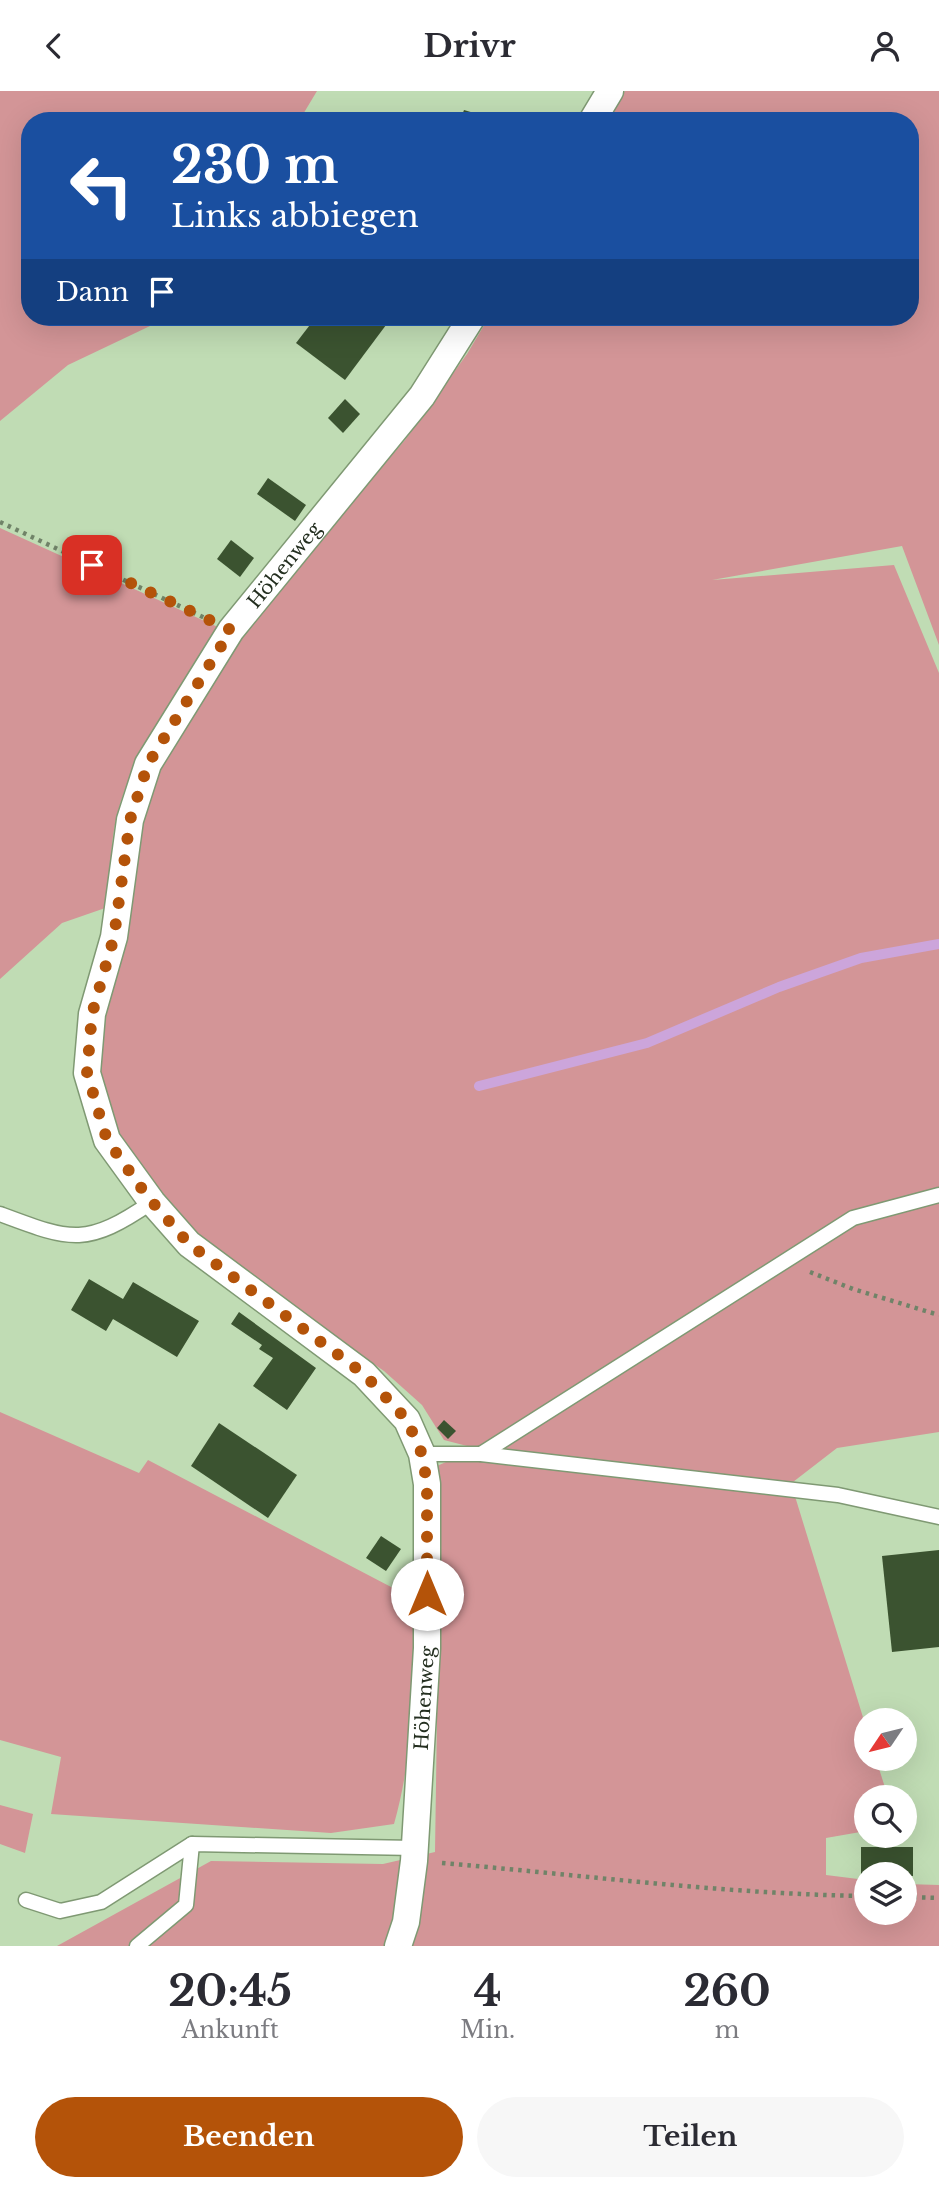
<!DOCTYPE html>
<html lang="de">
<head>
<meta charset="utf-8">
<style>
  :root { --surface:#fff; --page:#f7f7f7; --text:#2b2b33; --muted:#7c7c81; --accent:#b45309 }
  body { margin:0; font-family:"Libre Baskerville",serif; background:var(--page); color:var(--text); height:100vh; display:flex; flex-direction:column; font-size:26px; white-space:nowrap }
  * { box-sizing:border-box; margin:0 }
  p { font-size:23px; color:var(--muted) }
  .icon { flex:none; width:38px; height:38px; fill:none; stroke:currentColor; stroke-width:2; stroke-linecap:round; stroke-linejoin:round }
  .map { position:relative; height:1855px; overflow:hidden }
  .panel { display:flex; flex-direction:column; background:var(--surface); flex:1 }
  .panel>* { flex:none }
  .banner { position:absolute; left:21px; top:21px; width:898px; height:214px; border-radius:28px; box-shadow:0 7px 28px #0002; background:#1a4fa0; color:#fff; overflow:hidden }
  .needle { width:46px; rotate:235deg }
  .buttons { position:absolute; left:854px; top:1617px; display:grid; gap:14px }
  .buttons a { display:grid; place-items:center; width:63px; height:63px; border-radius:50%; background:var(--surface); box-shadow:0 7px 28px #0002; font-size:35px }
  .pin { position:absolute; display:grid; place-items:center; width:60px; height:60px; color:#fff; margin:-30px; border-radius:14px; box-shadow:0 4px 10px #0006 }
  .me { position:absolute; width:77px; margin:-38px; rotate:0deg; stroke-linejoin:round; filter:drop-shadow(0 0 5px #0008) }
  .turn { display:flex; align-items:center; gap:24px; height:147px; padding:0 35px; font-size:32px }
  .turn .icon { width:91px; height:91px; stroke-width:2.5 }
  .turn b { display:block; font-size:49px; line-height:60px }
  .then { display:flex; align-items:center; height:66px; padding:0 35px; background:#0003; gap:14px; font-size:26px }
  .eta { display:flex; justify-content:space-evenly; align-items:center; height:119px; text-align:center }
  .eta b { font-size:42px; font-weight:700; line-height:49px }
  .button { display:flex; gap:14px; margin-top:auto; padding:14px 35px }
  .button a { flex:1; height:80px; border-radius:42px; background:var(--accent); color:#fff; font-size:28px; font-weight:700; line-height:80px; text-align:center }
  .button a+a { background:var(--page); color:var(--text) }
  header { display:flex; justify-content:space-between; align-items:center; height:91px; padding:0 35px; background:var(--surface); font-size:32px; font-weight:700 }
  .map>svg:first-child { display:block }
  .green { fill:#d39597 }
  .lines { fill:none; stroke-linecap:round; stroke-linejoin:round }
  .stream { stroke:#cca5db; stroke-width:10 }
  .building { fill:#3b5330 }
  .lane-casing { stroke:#7f9973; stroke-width:17 }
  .street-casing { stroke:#7f9973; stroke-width:29 }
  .path { stroke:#708368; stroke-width:4.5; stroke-dasharray:3.5 5; stroke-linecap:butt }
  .lane { stroke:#fff; stroke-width:14 }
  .street { stroke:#fff; stroke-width:26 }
  .route { stroke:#b45309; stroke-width:12; stroke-dasharray:0 21.6 }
  .labels { text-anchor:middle; stroke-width:7; stroke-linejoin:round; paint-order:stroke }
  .street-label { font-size:19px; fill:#242f20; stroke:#eaf9e4 }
</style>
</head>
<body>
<header><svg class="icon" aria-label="back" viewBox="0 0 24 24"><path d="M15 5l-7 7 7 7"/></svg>Drivr<svg class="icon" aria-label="person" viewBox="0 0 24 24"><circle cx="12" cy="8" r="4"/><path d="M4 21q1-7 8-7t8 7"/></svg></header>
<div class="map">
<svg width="939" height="1855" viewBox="0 0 939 1855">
  <rect width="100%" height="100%" fill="#c0dcb4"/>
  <g class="green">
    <path d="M0,0H317L299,30H30V226H169L68,274L0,330Z"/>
    <path d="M625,0H939V554L902,455L712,489L894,474L939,582V1341L837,1357L793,1391L494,1362L444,1349L422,1314L384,1280L250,1188L191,1140L124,1052L107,1017L96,977L141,723L155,684L240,547L313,455L405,349L467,263L489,226H910V30H607Z"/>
    <path d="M0,437L220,537C182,595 134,656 117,724C110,752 110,786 111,815L62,832L0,888Z"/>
    <path d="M0,1321L139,1382L148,1369L416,1509C416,1582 414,1662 394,1733L331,1742L51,1723L61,1666L0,1649Z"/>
    <path d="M483,1370L794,1402L866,1636V1668H876L888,1706H866V1740L826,1747V1784L866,1789V1822H905V1793L939,1794V1855H57L211,1770L383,1773L435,1761L438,1560L437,1375L446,1371Z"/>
    <path d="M0,1714L33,1723L25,1762L0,1753Z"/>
  </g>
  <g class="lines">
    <path class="stream" d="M479,995L647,952L779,896L861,867L939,853"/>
  </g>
  <g class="building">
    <path d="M464,19L497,29V30H460Z"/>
    <path d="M316,226H392L345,289L296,252Z"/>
    <path d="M345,308L360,323L343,342L328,327Z"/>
    <path d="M268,387L306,414L295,430L257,403Z"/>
    <path d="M231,449L254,467L240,486L217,468Z"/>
    <path d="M89,1188L123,1208L133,1191L199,1230L177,1266L113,1228L106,1240L71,1219Z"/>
    <path d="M239,1221L316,1277L287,1319L253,1295L273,1267L259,1258L262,1254L231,1233Z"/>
    <path d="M444,1329L456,1340L448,1348L437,1337Z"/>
    <path d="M219,1332L297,1384L268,1427L191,1375Z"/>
    <path d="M381,1445L401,1458L386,1480L366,1467Z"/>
    <path d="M939,1459V1556L892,1561L882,1465Z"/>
    <rect x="861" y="1756" width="52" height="29"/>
  </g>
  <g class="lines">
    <g class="lane-casing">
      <g id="lane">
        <path d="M0,1123C72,1150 86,1156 152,1111"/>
        <path d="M422,1363H481L838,1404L939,1426"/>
        <path d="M481,1363L853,1127L939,1104"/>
        <path d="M26,1809L60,1820L101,1811L192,1753L415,1757"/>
        <path d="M137,1855L186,1814L192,1753"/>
      </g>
    </g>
    <g class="street-casing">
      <g id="street">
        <path d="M592,30L610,0"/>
        <path id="s1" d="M398,1855L406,1831L414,1770L427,1557V1393L422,1363L407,1329L364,1283L189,1153L152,1111L107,1049L87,982L92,923L114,846L130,729L148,673L231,539L422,305L472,226"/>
      </g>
    </g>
    <g class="path">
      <path d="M0,431L205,527"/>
      <path d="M810,1181L853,1198L939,1224"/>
      <path d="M442,1772C583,1784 724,1803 866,1805"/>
      <path d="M905,1806L939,1807"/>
    </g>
    <use href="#lane" class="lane"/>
    <use href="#street" class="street"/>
  </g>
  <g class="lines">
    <path class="route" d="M92,474L231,539L148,673L130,729L114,846L92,923L87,982L107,1049L147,1105L189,1153L364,1283L407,1329L422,1363L427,1393V1503"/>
  </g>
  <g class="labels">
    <g class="street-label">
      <text dy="7" stroke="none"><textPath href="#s1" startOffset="1573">Höhenweg</textPath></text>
      <text dy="7" stroke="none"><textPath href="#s1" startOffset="250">Höhenweg</textPath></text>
    </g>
  </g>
</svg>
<div class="buttons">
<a><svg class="needle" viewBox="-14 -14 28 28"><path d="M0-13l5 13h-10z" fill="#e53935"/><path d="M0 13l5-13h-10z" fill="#7c7c81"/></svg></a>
<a><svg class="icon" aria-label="search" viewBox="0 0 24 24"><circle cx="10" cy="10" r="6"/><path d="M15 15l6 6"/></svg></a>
<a><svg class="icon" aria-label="layers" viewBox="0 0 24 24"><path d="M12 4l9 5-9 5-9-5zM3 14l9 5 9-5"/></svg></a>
</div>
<div class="pin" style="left:92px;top:474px;background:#d93025"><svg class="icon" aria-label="arrive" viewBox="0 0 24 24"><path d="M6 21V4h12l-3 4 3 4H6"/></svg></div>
<svg class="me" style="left:427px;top:1503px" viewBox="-20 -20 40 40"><circle r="19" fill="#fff"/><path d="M0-13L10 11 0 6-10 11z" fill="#b45309"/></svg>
<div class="banner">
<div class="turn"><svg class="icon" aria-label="left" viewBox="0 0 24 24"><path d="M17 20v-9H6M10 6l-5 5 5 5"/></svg><div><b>230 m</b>Links abbiegen</div></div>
<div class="then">Dann<svg class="icon" aria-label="arrive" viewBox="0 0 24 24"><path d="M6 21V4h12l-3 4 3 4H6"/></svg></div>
</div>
</div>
<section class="panel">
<div class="eta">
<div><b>20:45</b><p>Ankunft</p></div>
<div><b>4</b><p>Min.</p></div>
<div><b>260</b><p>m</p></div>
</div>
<div class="button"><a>Beenden</a><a>Teilen</a></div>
</section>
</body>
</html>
